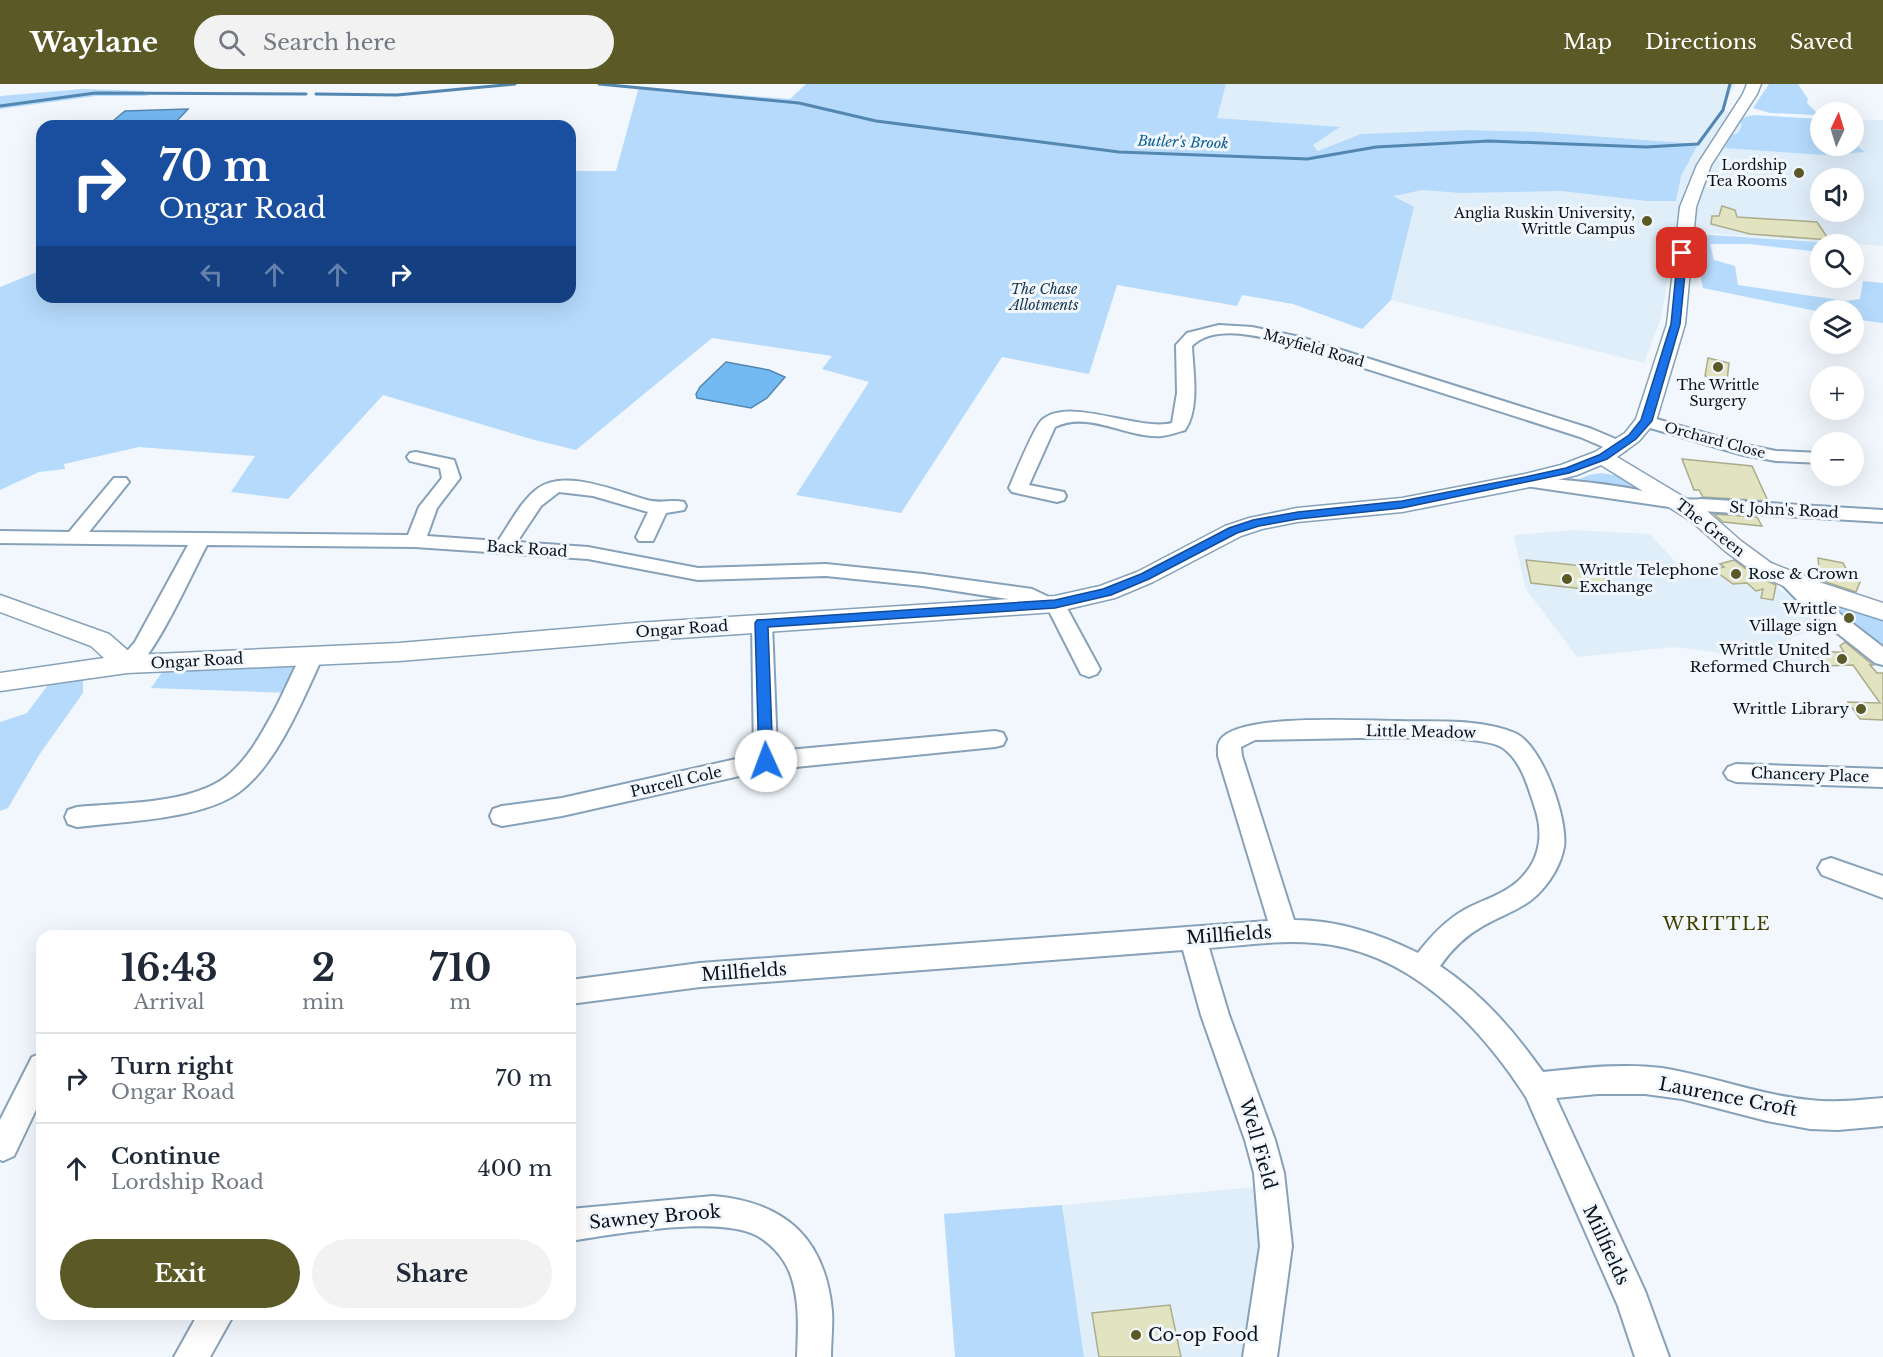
<!DOCTYPE html>
<html lang="en">
<head>
<meta charset="utf-8">
<style>
  :root { --surface:#fff; --page:#f2f2f3; --text:#1f2937; --muted:#747a83; --line:#e0e1e3; --accent:#5b5a27 }
  body { margin:0; font-family:"Libre Baskerville",serif; background:var(--page); color:var(--text); height:100vh; display:flex; flex-direction:column; font-size:22px; white-space:nowrap }
  * { box-sizing:border-box; margin:0 }
  p { font-size:20px; color:var(--muted) }
  .icon { flex:none; width:33px; height:33px; fill:none; stroke:currentColor; stroke-width:2; stroke-linecap:round; stroke-linejoin:round }
  .map { position:relative; flex:1; overflow:hidden }
  .sheet { position:absolute; left:36px; top:846px; width:540px; height:390px; display:flex; flex-direction:column; background:var(--surface); border-radius:18px; box-shadow:0 6px 24px #0002 }
  .sheet>* { flex:none }
  .hud { position:absolute; left:36px; top:36px; width:540px; height:183px; border-radius:18px; box-shadow:0 6px 24px #0002; background:#1a4fa0; color:#fff; overflow:hidden }
  .needle { width:39px; rotate:4deg }
  .buttons { position:absolute; left:1810px; top:18px; display:grid; gap:12px }
  .buttons a { display:grid; place-items:center; width:54px; height:54px; border-radius:50%; background:var(--surface); box-shadow:0 6px 24px #0002; font-size:30px }
  .pin { position:absolute; display:grid; place-items:center; width:51px; height:51px; color:#fff; margin:-26px; border-radius:12px; box-shadow:0 3px 9px #0006 }
  .me { position:absolute; width:66px; margin:-33px; rotate:358deg; stroke-linejoin:round; filter:drop-shadow(0 0 4px #0008) }
  .turn { display:flex; align-items:center; gap:21px; height:126px; padding:0 24px; font-size:27px }
  .turn .icon { width:78px; height:78px; stroke-width:2.5 }
  .turn b { display:block; font-size:42px; line-height:51px }
  .lanes { display:flex; align-items:center; height:57px; padding:0 24px; background:#0003; justify-content:center; gap:30px; direction:ltr }
  .lanes .off { opacity:.35 }
  .eta { display:flex; justify-content:space-evenly; align-items:center; height:102px; text-align:center }
  .eta b { font-size:36px; font-weight:700; line-height:42px }
  .action { display:flex; gap:12px; margin-top:auto; padding:12px 24px }
  .action a { flex:1; height:69px; border-radius:36px; background:var(--accent); color:#fff; font-size:24px; font-weight:700; line-height:69px; text-align:center }
  .action a+a { background:var(--page); color:var(--text) }
  ul { padding:0; list-style:none }
  li { display:flex; align-items:center; gap:18px; height:90px; padding:0 24px; border-top:2px solid var(--line) }
  li div { flex:1 }
  li b { display:block; font-size:22px }
  li em { font-style:normal }
  header { display:flex; align-items:center; gap:36px; box-sizing:border-box; height:84px; padding:0 30px; background:var(--accent); color:#fff }
  header strong { font-size:28px }
  nav { display:flex; gap:33px; margin-inline-start:auto; font-size:21px }
  .search { width:420px; height:54px; background:var(--page); display:flex; align-items:center; gap:15px; box-sizing:border-box; padding:0 21px; border-radius:33px; color:var(--muted); font-size:22px }
  .map>svg:first-child { display:block }
  .built { fill:#e0eefa; fill-rule:evenodd }
  .green { fill:#b5dafb }
  .water { fill:#73b9f2; stroke:#5387b1; stroke-width:1.5 }
  .lines { fill:none; stroke-linecap:round; stroke-linejoin:round }
  .stream { stroke:#5387b1; stroke-width:3 }
  .building { fill:#e2e3c0; stroke:#acac8b; stroke-width:1.5 }
  .minor-casing { stroke:#86a1b8; stroke-width:4 }
  .tertiary-casing { stroke:#86a1b8; stroke-width:3 }
  .minor { fill:#fff; fill-rule:evenodd }
  .tertiary { fill:#fff; fill-rule:evenodd }
  .route { fill:#1a73e8; stroke:#114b97; stroke-width:1.5 }
  .poi-dot { fill:#5b5a27; stroke:#f1f7fc; stroke-width:2 }
  .labels { text-anchor:middle; stroke-width:6; stroke-linejoin:round; paint-order:stroke }
  .far-water-label { font-size:14px; font-style:italic; fill:#065b8f; stroke:#f1f7fc }
  .far-poi-label { font-size:14px; fill:#08121a; stroke:#f1f7fc; text-anchor:end }
  .far-park-label { font-size:14px; font-style:italic; fill:#15334a; stroke:#f1f7fc }
  .far-street-label { font-size:14px; fill:#08121a; stroke:#f1f7fc }
  .street-label { font-size:15px; fill:#08121a; stroke:#f1f7fc }
  .poi-label { font-size:15px; fill:#08121a; stroke:#f1f7fc; text-anchor:end }
  .quarter-label { font-size:18px; letter-spacing:1.5px; fill:#424000; stroke:#f1f7fc }
  .near-street-label { font-size:18px; fill:#08121a; stroke:#f1f7fc }
  .near-poi-label { font-size:18px; fill:#08121a; stroke:#f1f7fc; text-anchor:start }
</style>
</head>
<body>
<header>
<strong>Waylane</strong>
<div class="search"><svg class="icon" aria-label="search" viewBox="0 0 24 24"><circle cx="10" cy="10" r="6"/><path d="M15 15l6 6"/></svg>Search here</div>
<nav><a>Map</a><a>Directions</a><a>Saved</a></nav>
</header>
<div class="map">
<svg width="1883" height="1273" viewBox="0 0 1883 1273">
  <rect width="100%" height="100%" fill="#f1f7fc"/>
  <g class="built">
    <path d="M1226,0H1736L1721,26L1767,34L1821,62H1854V36H1883V162L1676,147L1661,234L1644,279L1391,216L1414,123L1312,61L1339,44L1217,34ZM1821,94H1854V128H1821Z"/>
    <path d="M1574,446L1650,450L1681,484L1689,486L1738,474L1827,541L1786,556L1812,587L1781,589L1714,568L1674,563L1577,573L1525,504L1514,451Z"/>
    <path d="M1265,1102L1252,1273H1084L1062,1121Z"/>
  </g>
  <g class="green">
    <path d="M806,0H1226L1217,34L1340,43L1313,61L1318,67L1361,50L1467,46L1538,48L1698,60L1681,92L1676,117H1647L1562,107L1461,109L1422,106L1394,112L1414,123L1391,216L1362,245L1293,220L1242,211L1237,222L1117,201L1089,290L1002,273L901,429L796,411L869,298L822,285L832,272L712,254L576,366L531,355L383,311L288,415L231,408L255,372L139,363L64,380L65,385L39,388L0,406V203L42,186V213H570V87H616L639,3L790,15Z"/>
    <path d="M1769,0H1798L1808,15L1807,19L1816,28L1815,31L1770,29L1753,24Z"/>
    <path d="M83,5L144,7V10L149,12H96L0,25V12Z"/>
    <path d="M1754,31L1821,35V62L1854,60L1865,68L1823,71L1725,64L1731,51L1738,49L1742,41L1739,35Z"/>
    <path d="M1697,150L1850,160H1821V168L1749,160H1710L1714,176L1735,182L1738,201L1846,217L1860,215L1863,197L1883,199V239L1854,235V226L1821,228L1703,204L1697,176Z"/>
    <path d="M1601,389L1619,392L1648,408L1572,398L1589,391Z"/>
    <path d="M1818,515L1883,536V568Z"/>
    <path d="M312,572L291,609L151,604L170,577Z"/>
    <path d="M83,592V609L39,671L8,724L0,727V638L27,629L51,597Z"/>
    <path d="M1062,1121L1084,1273H955L944,1130Z"/>
  </g>
  <g class="water">
    <path d="M188,25L172,42H107L125,27Z"/>
    <path d="M726,278L769,286L785,293L767,314L751,324L697,314L696,310L700,303Z"/>
  </g>
  <g class="lines">
    <g class="stream">
      <path d="M599,0L799,19L876,37L1119,68L1307,75L1376,63L1489,57L1646,63L1698,60L1723,26L1730,0"/>
      <path d="M316,10L397,11L515,0"/>
      <path d="M0,22L95,9L306,10"/>
    </g>
  </g>
  <g class="building">
    <path d="M1722,122L1735,126L1737,133L1817,138L1829,156L1750,150L1711,140L1712,132H1719Z"/>
    <path d="M1708,274L1729,279L1727,297L1705,292Z"/>
    <path d="M1682,375L1752,382L1768,417L1703,413L1699,406H1694Z"/>
    <path d="M1714,430L1757,433L1762,442L1723,438Z"/>
    <path d="M1818,474L1843,479L1852,496L1860,498L1856,508L1820,496Z"/>
    <path d="M1526,476L1602,484L1609,508L1531,499Z"/>
    <path d="M1734,476L1754,491L1776,501L1773,516L1761,514L1763,505L1756,507L1747,499L1733,500L1714,486L1724,483L1720,480Z"/>
    <path d="M1845,558L1873,581H1870L1877,589H1883V636L1860,635L1848,618L1880,619L1853,581L1824,582L1814,568H1844L1840,562Z"/>
    <path d="M1170,1221L1181,1273H1099L1092,1229Z"/>
  </g>
  <g class="lines">
    <g class="minor-casing">
      <g id="minor">
        <path d="M1219,241L1252,243L1300,253L1592,345L1625,359L1628,363L1625,367H1613L1580,353L1289,260C1262,253 1215,239 1192,262C1193,287 1200,324 1185,346C1178,348 1170,351 1162,352C1127,355 1089,326 1055,343L1029,401L1064,408L1066,412L1064,416L1057,418L1012,408L1009,404C1015,390 1033,346 1041,337C1067,311 1139,348 1172,339L1177,309L1176,261L1187,249Z"/>
        <path d="M1646,332L1746,361L1776,367L1821,369V379L1776,377L1743,371L1640,341L1637,337L1640,333Z"/>
        <path d="M416,368L454,376L460,394L437,424L427,452L498,457C510,440 520,418 537,405C565,384 618,408 647,416C660,420 672,415 684,418L686,422L684,426L666,429L653,457H639L636,453L648,428L593,412L559,408L541,422L517,458L588,463L698,484L826,480L923,490L1032,505L1051,514L1062,515L1100,585L1097,590L1089,593L1081,590L1049,527L1040,526L1027,518L923,502L826,492L698,496L588,475L415,463L207,461C194,485 154,575 133,586C128,588 124,587 119,585L116,580L135,558L188,461L0,459V447L69,448L114,394H126L129,398L89,448L408,451L419,423L442,394L440,384L410,377L407,373L410,369Z"/>
        <path d="M1525,392C1559,396 1594,398 1628,404C1651,408 1680,418 1701,415L1883,426V438L1701,427H1678L1676,424L1519,401L1516,397L1519,393Z"/>
        <path d="M1788,490L1795,491L1817,512L1883,563V581L1875,579L1803,522L1778,496L1781,491Z"/>
        <path d="M762,532L769,534L772,539L777,667L995,647L1003,649L1006,655L1003,661L995,663L766,686L562,732L502,742L493,739L490,732L493,725L502,722L562,714L754,671L752,539L755,534Z"/>
        <path d="M312,565L320,567L323,572C303,615 277,681 238,709C199,736 124,737 77,743L68,740L65,733L68,726L77,723C120,719 183,720 220,697C242,683 257,658 269,636C282,614 291,589 304,567Z"/>
        <path d="M1397,637C1435,638 1479,634 1515,649C1542,661 1568,734 1564,763C1561,779 1552,795 1541,807C1525,825 1503,830 1483,842C1465,852 1452,865 1440,882C1482,910 1514,947 1543,988C1582,984 1622,979 1662,984C1712,992 1759,1011 1810,1016C1835,1019 1858,1016 1883,1014V1042L1838,1046L1810,1045L1767,1037L1682,1015L1645,1010H1598L1556,1014L1645,1207L1669,1273H1635L1618,1222L1526,1013C1478,939 1408,866 1315,859C1280,856 1244,861 1209,864L1229,931L1275,1056L1284,1089L1292,1162L1277,1273H1243L1260,1162L1254,1089L1245,1056L1201,931L1183,866L700,903L570,920V896L700,879L1268,837L1218,672C1218,665 1217,660 1221,655C1242,629 1362,637 1397,637ZM1358,654C1386,654 1484,650 1503,664C1522,678 1528,703 1535,724C1543,748 1541,773 1523,792C1507,810 1484,815 1464,826C1445,837 1431,852 1418,869C1380,850 1337,836 1294,836L1242,672L1241,663L1255,656Z"/>
        <path d="M1736,680L1883,685V703L1736,698L1728,695L1724,689L1728,683Z"/>
        <path d="M1831,774L1883,792V814L1822,791L1818,784L1822,777Z"/>
        <path d="M42,969V1013L14,1072L3,1077L0,1076V1036L32,973Z"/>
        <path d="M713,1112C784,1118 825,1153 832,1227C833,1242 831,1258 831,1273H797C798,1245 800,1219 791,1192C785,1174 769,1156 751,1149C707,1133 618,1150 570,1157V1125Z"/>
        <path d="M198,1230H234L210,1273H174Z"/>
      </g>
    </g>
    <g class="tertiary-casing">
      <path id="tertiary" d="M1747,0H1761L1757,10L1711,81L1696,123L1685,240L1656,337L1639,357L1617,373L1707,427L1741,457L1771,479L1819,498L1883,519V536L1801,510L1755,489L1725,467L1691,437L1601,381L1577,391L1525,404L1402,428L1297,438L1262,445L1241,452L1153,498L1115,514L1055,528L636,557L399,577L127,589L0,607V589L104,574L91,562L0,528V511L109,550L133,571L399,559L636,539L1055,512L1100,502L1137,488L1225,442L1249,434L1297,424L1402,414L1525,390L1561,381L1595,368L1625,349L1636,335L1667,240L1680,123L1697,81L1743,10Z"/>
    </g>
    <use href="#minor" class="minor"/>
    <use href="#tertiary" class="tertiary"/>
  </g>
  <path class="route" d="M1682,166L1687,169L1680,240L1652,337L1636,355L1607,375L1569,389L1402,424L1298,435L1259,442L1237,449L1149,495L1111,511L1055,524L768,543L773,677L771,681H761L759,677L755,539L757,536L1055,516L1103,505L1141,490L1229,444L1253,436L1298,428L1402,417L1525,393L1566,384L1599,371L1629,351L1641,336L1671,240L1678,169Z"/>
  <g class="poi-dot">
    <circle cx="1799" cy="89" r="6"/>
    <circle cx="1647" cy="137" r="6"/>
    <circle cx="1718" cy="283" r="6"/>
    <circle cx="1736" cy="490" r="6"/>
    <circle cx="1567" cy="495" r="6"/>
    <circle cx="1849" cy="534" r="6"/>
    <circle cx="1842" cy="575" r="6"/>
    <circle cx="1861" cy="625" r="6"/>
    <circle cx="1136" cy="1251" r="6"/>
  </g>
  <g class="labels">
    <g class="far-water-label">
      <text transform="translate(1183 58) rotate(2)" y="5">Butler's Brook</text>
    </g>
    <g class="far-poi-label">
      <text x="1787" y="86">Lordship<tspan x="1787" dy="16">Tea Rooms</tspan></text>
      <text x="1635" y="134">Anglia Ruskin University,<tspan x="1635" dy="16">Writtle Campus</tspan></text>
      <text x="1718" y="306" text-anchor="middle">The Writtle<tspan x="1718" dy="16">Surgery</tspan></text>
    </g>
    <g class="far-park-label">
      <text x="1044" y="210">The Chase<tspan x="1044" dy="16">Allotments</tspan></text>
    </g>
    <g class="far-street-label">
      <text transform="translate(1314 264) rotate(16)" y="5">Mayfield Road</text>
      <text transform="translate(1715 356) rotate(15)" y="5">Orchard Close</text>
    </g>
    <g class="street-label">
      <text transform="translate(1784 426) rotate(3)" y="5">St John's Road</text>
      <text transform="translate(1710 444) rotate(38)" y="5">The Green</text>
      <text transform="translate(527 465) rotate(4)" y="5">Back Road</text>
      <text transform="translate(682 545) rotate(-4)" y="5">Ongar Road</text>
      <text transform="translate(197 577) rotate(-3)" y="5">Ongar Road</text>
      <text transform="translate(1421 648) rotate(1)" y="5">Little Meadow</text>
      <text transform="translate(1810 691) rotate(2)" y="5">Chancery Place</text>
      <text transform="translate(676 698) rotate(-13)" y="5">Purcell Cole</text>
    </g>
    <g class="poi-label">
      <text x="1579" y="491" text-anchor="start">Writtle Telephone<tspan x="1579" dy="17">Exchange</tspan></text>
      <text x="1748" y="495" text-anchor="start">Rose &amp; Crown</text>
      <text x="1837" y="530">Writtle<tspan x="1837" dy="17">Village sign</tspan></text>
      <text x="1830" y="571">Writtle United<tspan x="1830" dy="17">Reformed Church</tspan></text>
      <text x="1849" y="630">Writtle Library</text>
    </g>
    <g class="quarter-label">
      <text x="1717" y="846">WRITTLE</text>
    </g>
    <g class="near-street-label">
      <text transform="translate(1229 851) rotate(-4)" y="6">Millfields</text>
      <text transform="translate(744 888) rotate(-4)" y="6">Millfields</text>
      <text transform="translate(1728 1013) rotate(11)" y="6">Laurence Croft</text>
      <text transform="translate(1258 1060) rotate(74)" y="6">Well Field</text>
      <text transform="translate(655 1133) rotate(-5)" y="6">Sawney Brook</text>
      <text transform="translate(1606 1161) rotate(65)" y="6">Millfields</text>
    </g>
    <g class="near-poi-label">
      <text x="1148" y="1257">Co-op Food</text>
    </g>
  </g>
</svg>
<div class="buttons">
<a><svg class="needle" viewBox="-14 -14 28 28"><path d="M0-13l5 13h-10z" fill="#e53935"/><path d="M0 13l5-13h-10z" fill="#747a83"/></svg></a>
<a><svg class="icon" aria-label="sound" viewBox="0 0 24 24"><path d="M4 9h4l5-4v14l-5-4H4zM17 9q2 3 0 6"/></svg></a>
<a><svg class="icon" aria-label="search" viewBox="0 0 24 24"><circle cx="10" cy="10" r="6"/><path d="M15 15l6 6"/></svg></a>
<a><svg class="icon" aria-label="layers" viewBox="0 0 24 24"><path d="M12 4l9 5-9 5-9-5zM3 14l9 5 9-5"/></svg></a>
<a>+</a>
<a>−</a>
</div>
<div class="pin" style="left:1682px;top:169px;background:#d93025"><svg class="icon" aria-label="arrive" viewBox="0 0 24 24"><path d="M6 21V4h12l-3 4 3 4H6"/></svg></div>
<svg class="me" style="left:766px;top:677px" viewBox="-20 -20 40 40"><circle r="19" fill="#fff"/><path d="M0-13L10 11 0 6-10 11z" fill="#1a73e8"/></svg>
<div class="hud">
<div class="turn"><svg class="icon" aria-label="right" viewBox="0 0 24 24"><path d="M7 20v-9h11M14 6l5 5-5 5"/></svg><div><b>70 m</b>Ongar Road</div></div>
<div class="lanes"><svg class="icon off" aria-label="left" viewBox="0 0 24 24"><path d="M17 20v-9H6M10 6l-5 5 5 5"/></svg><svg class="icon off" aria-label="ahead" viewBox="0 0 24 24"><path d="M12 20V5M6 11l6-6 6 6"/></svg><svg class="icon off" aria-label="ahead" viewBox="0 0 24 24"><path d="M12 20V5M6 11l6-6 6 6"/></svg><svg class="icon" aria-label="right" viewBox="0 0 24 24"><path d="M7 20v-9h11M14 6l5 5-5 5"/></svg></div>
</div>
<section class="sheet">
<div class="eta">
<div><b>16:43</b><p>Arrival</p></div>
<div><b>2</b><p>min</p></div>
<div><b>710</b><p>m</p></div>
</div>
<ul>
<li><svg class="icon" aria-label="right" viewBox="0 0 24 24"><path d="M7 20v-9h11M14 6l5 5-5 5"/></svg><div><b>Turn right</b><p>Ongar Road</p></div><em>70 m</em></li>
<li><svg class="icon" aria-label="ahead" viewBox="0 0 24 24"><path d="M12 20V5M6 11l6-6 6 6"/></svg><div><b>Continue</b><p>Lordship Road</p></div><em>400 m</em></li>
</ul>
<div class="action"><a>Exit</a><a>Share</a></div>
</section>
</div>
</body>
</html>
